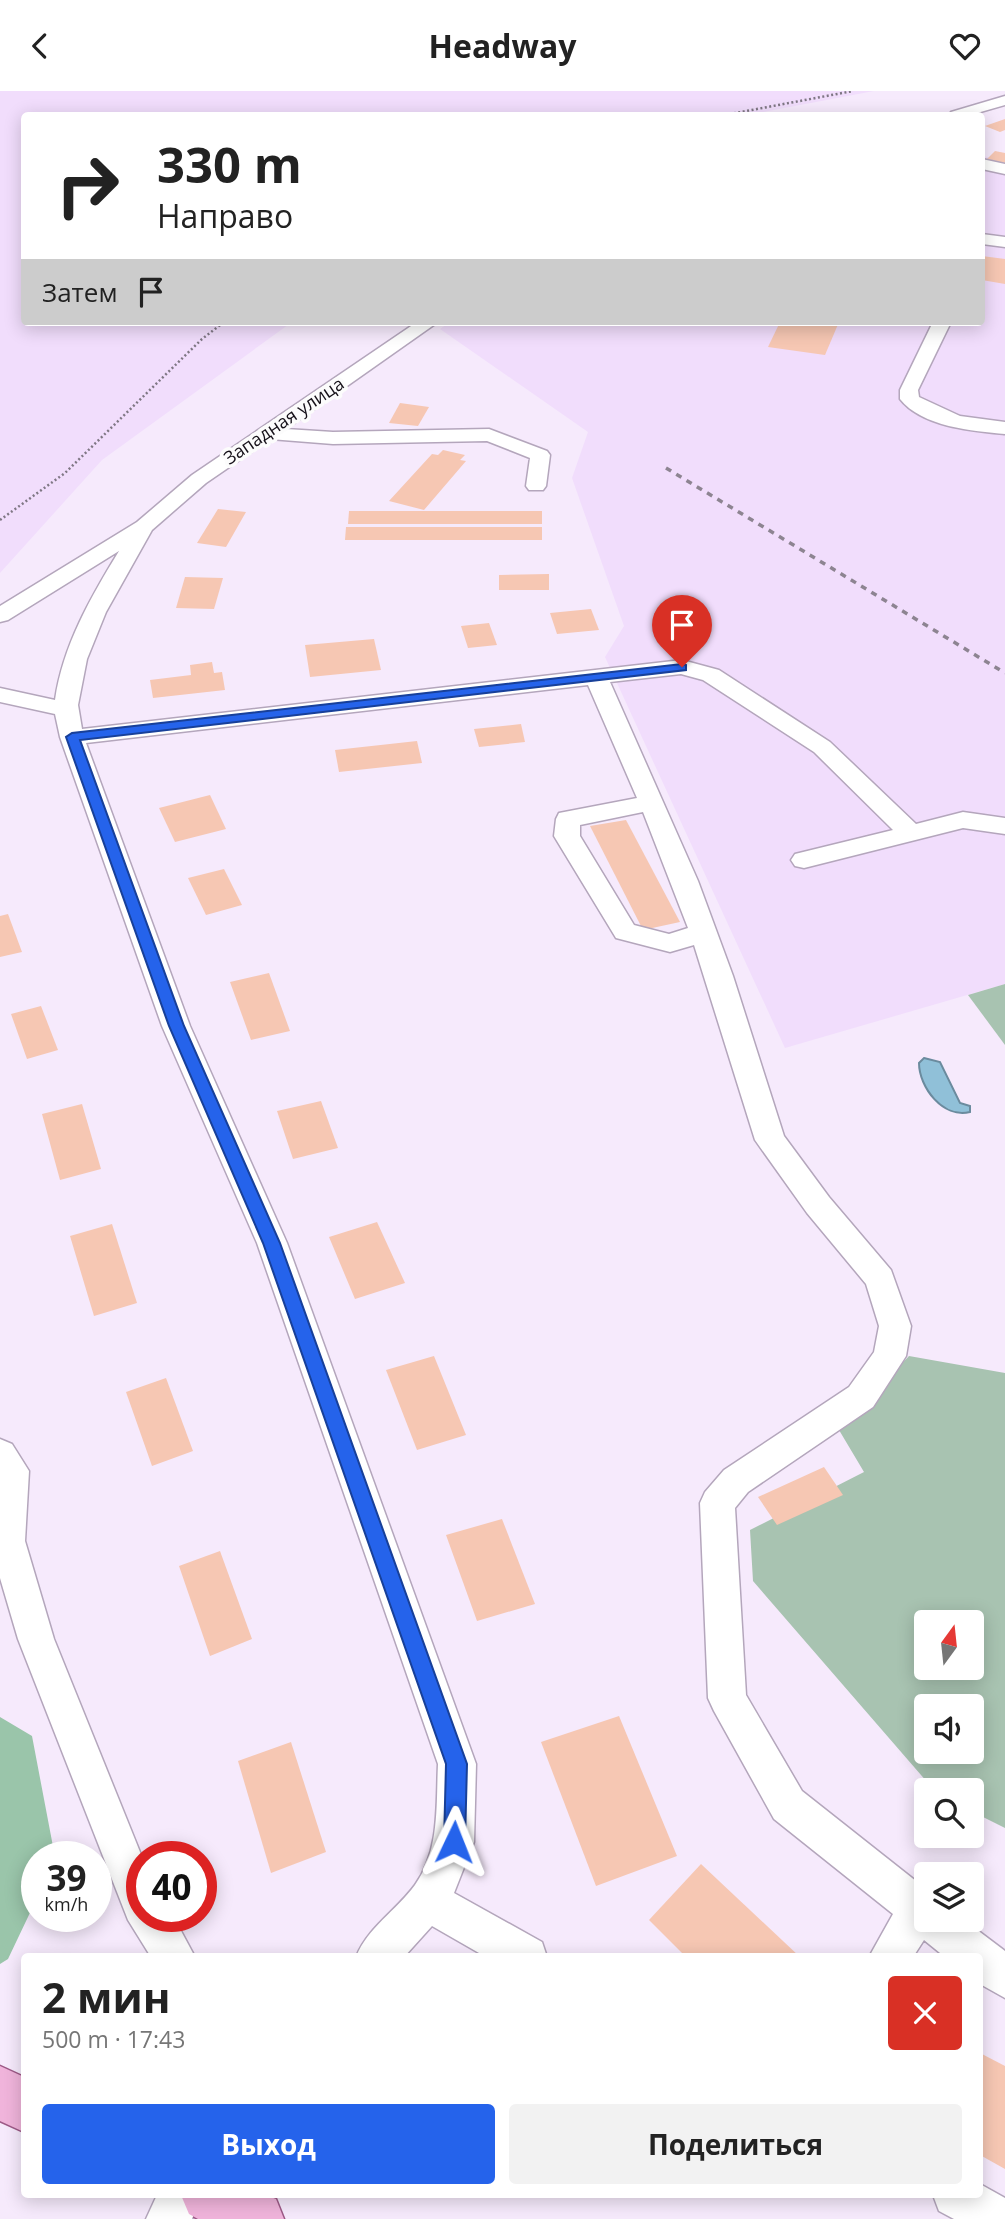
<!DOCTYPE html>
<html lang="ru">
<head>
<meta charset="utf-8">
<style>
  :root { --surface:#fff; --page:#f2f2f2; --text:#222; --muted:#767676; --accent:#2563eb }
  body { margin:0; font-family:"Open Sans",sans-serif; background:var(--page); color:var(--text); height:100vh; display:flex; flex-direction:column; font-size:26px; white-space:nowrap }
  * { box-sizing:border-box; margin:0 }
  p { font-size:23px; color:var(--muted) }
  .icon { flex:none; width:38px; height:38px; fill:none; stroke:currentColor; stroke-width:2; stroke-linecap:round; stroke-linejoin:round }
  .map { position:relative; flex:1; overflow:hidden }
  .sheet { position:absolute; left:21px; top:1862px; width:962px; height:245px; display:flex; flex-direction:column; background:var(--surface); border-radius:7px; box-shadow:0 4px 18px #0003 }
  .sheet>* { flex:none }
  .hud { position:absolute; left:21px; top:21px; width:964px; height:214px; border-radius:7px; box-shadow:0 4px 18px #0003; background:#fff; color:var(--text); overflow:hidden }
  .needle { width:46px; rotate:15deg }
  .fabs { position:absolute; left:914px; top:1519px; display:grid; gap:14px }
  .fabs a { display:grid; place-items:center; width:70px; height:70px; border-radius:7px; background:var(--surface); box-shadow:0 4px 18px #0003; font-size:35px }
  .speed { position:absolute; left:21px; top:1750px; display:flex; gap:14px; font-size:35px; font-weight:700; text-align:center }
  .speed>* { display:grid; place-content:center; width:91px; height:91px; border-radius:50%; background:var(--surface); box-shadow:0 4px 18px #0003; line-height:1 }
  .speed small { font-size:18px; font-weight:400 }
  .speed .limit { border:10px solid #d22; background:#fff; color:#111 }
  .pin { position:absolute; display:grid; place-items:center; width:60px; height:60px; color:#fff; margin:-72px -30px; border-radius:50% 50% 50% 0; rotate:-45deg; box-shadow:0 0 7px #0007 }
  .pin .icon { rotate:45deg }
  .me { position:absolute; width:77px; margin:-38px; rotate:2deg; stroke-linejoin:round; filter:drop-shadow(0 0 5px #0008) }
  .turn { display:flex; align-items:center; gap:24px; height:147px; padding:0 21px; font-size:32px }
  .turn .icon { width:91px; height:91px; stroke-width:2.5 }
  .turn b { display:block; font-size:49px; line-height:60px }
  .then { display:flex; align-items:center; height:66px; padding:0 21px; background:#0003; gap:14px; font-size:26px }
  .round { display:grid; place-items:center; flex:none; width:74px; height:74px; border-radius:7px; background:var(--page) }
  .summary { display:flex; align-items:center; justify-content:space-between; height:119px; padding:0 21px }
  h1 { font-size:42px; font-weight:700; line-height:52px }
  .cta { display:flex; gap:14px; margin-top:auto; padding:14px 21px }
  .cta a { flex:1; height:80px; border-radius:7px; background:var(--accent); color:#fff; font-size:28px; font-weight:700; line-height:80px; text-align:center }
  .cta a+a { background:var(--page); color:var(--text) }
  header { display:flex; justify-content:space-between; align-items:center; height:91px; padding:0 21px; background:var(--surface); font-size:32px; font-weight:700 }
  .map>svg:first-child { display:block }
  .built { fill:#f1ddfc }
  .green { fill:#a8c3b1; fill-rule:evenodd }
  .forest { fill:#9ac5aa }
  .water { fill:#90c0d8; stroke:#6b8b9e; stroke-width:2 }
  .building { fill:#f6c7b3 }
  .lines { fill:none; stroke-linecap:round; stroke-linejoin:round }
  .minor-casing { stroke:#b4a6bc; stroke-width:3 }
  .major-casing { stroke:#9d5a87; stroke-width:3 }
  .path { stroke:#7f7784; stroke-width:2.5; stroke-dasharray:2 2.5; stroke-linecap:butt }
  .minor { fill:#fff; fill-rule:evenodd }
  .major { fill:#f0b4db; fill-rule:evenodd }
  .rail { stroke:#8d8491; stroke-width:3.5; stroke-dasharray:6 6; stroke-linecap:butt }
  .route { fill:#2563eb; stroke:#184099; stroke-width:2 }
  .labels { text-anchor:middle; stroke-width:7; stroke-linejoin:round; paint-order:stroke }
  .far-street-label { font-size:18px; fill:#151018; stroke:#fcfcfc }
</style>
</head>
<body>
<header><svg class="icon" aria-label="back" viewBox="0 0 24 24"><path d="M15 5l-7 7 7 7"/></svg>Headway<svg class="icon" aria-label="heart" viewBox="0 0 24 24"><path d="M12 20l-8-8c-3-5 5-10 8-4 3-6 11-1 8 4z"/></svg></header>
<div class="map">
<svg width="1005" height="2128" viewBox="0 0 1005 2128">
  <rect width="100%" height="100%" fill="#f6eafc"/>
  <g class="built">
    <path d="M0,0H874L748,24H24V231H292L102,369L0,482Z"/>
    <path d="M982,65L1005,69V893L785,957L605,566L624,535L572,387L588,341L440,238L450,231H982Z"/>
  </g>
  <g class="green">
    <path d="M1005,893V954L968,904Z"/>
    <path d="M909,1265L1005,1282V1737L971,1720V1699H934L753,1490L750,1439L864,1381L839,1339ZM926,1531H971V1577H926ZM926,1615H971V1661H926Z"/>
  </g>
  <path class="forest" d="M0,1626L32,1645L55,1766H37V1807L8,1868L0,1873Z"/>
  <path class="water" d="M924,967L940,971L960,1012L970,1015V1021C943,1028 919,996 919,972Z"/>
  <g class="building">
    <path d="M1005,28V39L1000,41L985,35Z"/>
    <path d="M995,60L1005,62V72L987,68Z"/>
    <path d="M982,165L1005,168V193L982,189Z"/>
    <path d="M780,231H839L825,264L768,256Z"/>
    <path d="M400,312L429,316L418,335L389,332Z"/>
    <path d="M443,359L465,364L460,369L466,370L424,419L389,410L432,363L438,364Z"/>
    <path d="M218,418L246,421L226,456L197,452Z"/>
    <path d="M349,420H542V433H348Z"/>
    <path d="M346,436H542V449H345Z"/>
    <path d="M549,483V499H499V484Z"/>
    <path d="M185,486L223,487L214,518L176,517Z"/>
    <path d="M591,518L599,539L557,543L550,522Z"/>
    <path d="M489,532L497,554L468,557L461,535Z"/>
    <path d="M374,548L381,579L310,586L305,554Z"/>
    <path d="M212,571L214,582L222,581L225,599L153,607L150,589L191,584L190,574Z"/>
    <path d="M521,633L525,651L479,656L474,638Z"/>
    <path d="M417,650L422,672L339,681L335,659Z"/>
    <path d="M210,704L226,738L175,751L159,717Z"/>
    <path d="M626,729L680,831L643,839L590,735Z"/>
    <path d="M224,778L242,814L206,824L188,787Z"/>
    <path d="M8,823L22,861L0,866V825Z"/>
    <path d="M269,882L290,940L251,949L230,891Z"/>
    <path d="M41,915L58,959L27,968L11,923Z"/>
    <path d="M321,1010L338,1057L293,1068L277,1020Z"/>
    <path d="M82,1013L101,1078L60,1089L42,1023Z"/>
    <path d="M377,1131L405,1192L355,1208L329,1146Z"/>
    <path d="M112,1133L137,1212L94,1225L70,1145Z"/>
    <path d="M434,1265L466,1344L417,1359L386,1279Z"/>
    <path d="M166,1287L193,1360L152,1375L126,1301Z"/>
    <path d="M824,1376L843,1404L777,1434L758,1406Z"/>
    <path d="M502,1428L535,1513L477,1530L446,1444Z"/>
    <path d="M220,1460L252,1548L210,1565L179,1475Z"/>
    <path d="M619,1625L677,1765L596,1795L541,1651Z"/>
    <path d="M291,1651L326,1761L271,1782L238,1670Z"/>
    <path d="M701,1773L800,1866H686L649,1829Z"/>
    <path d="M980,1962L1005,1975V2078L980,2064Z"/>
  </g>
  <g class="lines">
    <g class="minor-casing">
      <g id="minor">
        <path d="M1005,5V14L970,24H949L951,21Z"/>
        <path d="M982,68L1005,73V83L982,78Z"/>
        <path d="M982,143L1005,146V156L982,153Z"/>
        <path d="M417,231H438L286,338L333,341L489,338L547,360L550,364L546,395L543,399H529L526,395L530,367L487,350L333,353L270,348L206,392L152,439L106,521L87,568L78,614L82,638L682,569L719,579L830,651L916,733L963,721L1005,727V743L963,737L804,777L795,775L791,769L795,763L893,739L814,661L703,589L681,583L610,591L698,790L733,885L784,1045L829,1106L891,1179L911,1235L906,1265L873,1316L748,1401L735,1417L746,1604L802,1700L926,1798V1829H964L1005,1860V1907L980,1893V1866H945L924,1849L913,1866H869L893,1823L774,1728L714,1620L708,1607L700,1412L705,1401L724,1379L849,1296L874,1261L879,1235L866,1193L807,1122L755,1049L694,854L670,861L616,847L554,745L556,728L559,722L637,707L588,594L86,652L190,935L287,1152L476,1673L474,1751L454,1802L542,1851L547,1866H486L432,1835L404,1866H356C368,1836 396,1820 415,1794C440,1759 436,1714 438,1673L257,1152L162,935L60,646L55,623L0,611V597L55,609C63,554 91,506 119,460L8,529L0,531V515L137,431L192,384ZM643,721L688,837L669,843L634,834L580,745V734Z"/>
        <path d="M933,231H951L918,299L919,306L960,325L1005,331V343C973,340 922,336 900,308V299Z"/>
        <path d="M0,1348L12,1353L29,1380L25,1450L54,1548L142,1766V1825H173L195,1866H151L128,1829L18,1548L0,1487Z"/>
        <path d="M980,2093L1005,2107V2128H954L939,2120L933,2104H980Z"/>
        <path d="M157,2104H202L192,2128H146Z"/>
      </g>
    </g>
    <g class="major-casing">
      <g id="major">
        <path d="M0,1975L24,1986V2041L0,2030Z"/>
        <path d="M181,2104H266L276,2108L284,2128H198L189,2123Z"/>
      </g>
    </g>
    <g class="path">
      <path d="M725,24L853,0"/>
      <path d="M0,429L65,382L202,248L224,231"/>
    </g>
    <use href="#minor" class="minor"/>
    <use href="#major" class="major"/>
    <path class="rail" d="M666,377L1005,582"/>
  </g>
  <path class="route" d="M682,573L686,574V579L80,649L184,935L280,1152L467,1673L465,1751L462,1758L454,1761L447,1758L444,1751L446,1673L263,1152L169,935L66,646L72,642Z"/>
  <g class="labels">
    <g class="far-street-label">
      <text transform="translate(284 330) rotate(-34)" y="6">Западная улица</text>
    </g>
  </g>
</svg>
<div class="fabs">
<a><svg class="needle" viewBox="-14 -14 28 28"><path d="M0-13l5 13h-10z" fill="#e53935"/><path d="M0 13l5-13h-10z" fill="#767676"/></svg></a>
<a><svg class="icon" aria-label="sound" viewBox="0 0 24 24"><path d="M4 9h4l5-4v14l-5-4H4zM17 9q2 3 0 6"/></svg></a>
<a><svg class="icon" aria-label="search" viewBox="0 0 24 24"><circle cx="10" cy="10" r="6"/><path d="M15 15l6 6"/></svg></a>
<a><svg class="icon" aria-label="layers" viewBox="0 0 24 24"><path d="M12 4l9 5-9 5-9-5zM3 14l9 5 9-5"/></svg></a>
</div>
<div class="speed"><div>39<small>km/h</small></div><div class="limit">40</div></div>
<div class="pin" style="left:682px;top:576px;background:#d93025"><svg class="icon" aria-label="arrive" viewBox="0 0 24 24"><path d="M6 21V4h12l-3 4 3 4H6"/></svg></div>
<svg class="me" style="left:454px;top:1751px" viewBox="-20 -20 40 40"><path d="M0-17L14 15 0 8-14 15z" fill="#2563eb" stroke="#fff" stroke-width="4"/></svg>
<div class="hud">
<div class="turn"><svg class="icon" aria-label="right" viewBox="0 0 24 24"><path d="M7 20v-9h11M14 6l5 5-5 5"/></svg><div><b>330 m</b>Направо</div></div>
<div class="then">Затем<svg class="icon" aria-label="arrive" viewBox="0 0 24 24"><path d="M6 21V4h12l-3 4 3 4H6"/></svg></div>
</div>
<section class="sheet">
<div class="summary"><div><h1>2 мин</h1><p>500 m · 17:43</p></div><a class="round" style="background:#d93025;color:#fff"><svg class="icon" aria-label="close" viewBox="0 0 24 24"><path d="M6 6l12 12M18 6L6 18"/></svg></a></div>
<div class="cta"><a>Выход</a><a>Поделиться</a></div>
</section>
</div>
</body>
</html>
